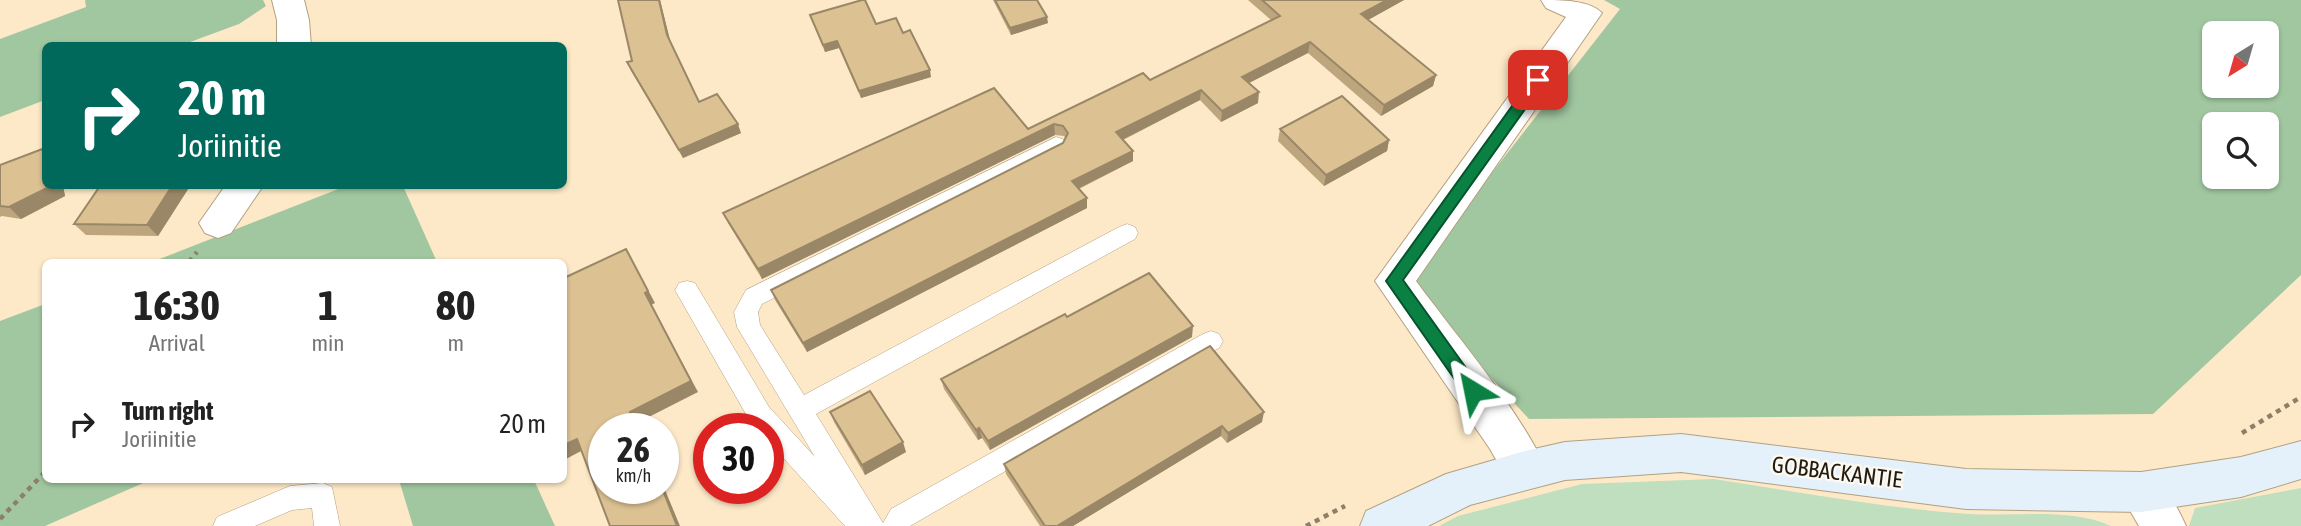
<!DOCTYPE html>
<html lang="en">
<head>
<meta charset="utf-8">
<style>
  :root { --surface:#fff; --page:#f2f2f2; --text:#222; --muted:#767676 }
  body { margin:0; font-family:"Asap Condensed",sans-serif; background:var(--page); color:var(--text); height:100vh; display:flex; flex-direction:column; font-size:26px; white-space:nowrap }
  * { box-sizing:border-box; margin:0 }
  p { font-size:23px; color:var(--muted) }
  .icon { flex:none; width:38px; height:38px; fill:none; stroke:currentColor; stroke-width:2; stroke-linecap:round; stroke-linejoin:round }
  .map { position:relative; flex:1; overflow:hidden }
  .panel { position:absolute; left:42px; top:259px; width:525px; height:224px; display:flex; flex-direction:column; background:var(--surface); border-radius:10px; box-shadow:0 2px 5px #0004 }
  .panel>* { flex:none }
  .hud { position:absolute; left:42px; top:42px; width:525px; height:147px; border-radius:10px; box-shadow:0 2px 5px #0004; background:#00695c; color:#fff; overflow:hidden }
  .needle { width:46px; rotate:217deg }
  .tools { position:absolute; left:2202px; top:21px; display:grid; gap:14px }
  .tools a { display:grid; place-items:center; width:77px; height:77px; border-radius:10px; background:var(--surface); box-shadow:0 2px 5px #0004; font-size:35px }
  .speed { position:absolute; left:588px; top:413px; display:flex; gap:14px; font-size:35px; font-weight:700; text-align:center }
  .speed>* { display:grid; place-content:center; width:91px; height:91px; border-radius:50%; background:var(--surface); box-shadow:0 2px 5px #0004; line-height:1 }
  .speed small { font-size:18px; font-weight:400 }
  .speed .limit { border:10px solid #d22; background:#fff; color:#111 }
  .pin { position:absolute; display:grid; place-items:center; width:60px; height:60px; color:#fff; margin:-30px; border-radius:14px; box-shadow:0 4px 10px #0006 }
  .me { position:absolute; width:77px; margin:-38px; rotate:325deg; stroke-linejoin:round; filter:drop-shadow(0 0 5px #0008) }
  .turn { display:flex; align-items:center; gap:24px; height:147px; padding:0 21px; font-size:32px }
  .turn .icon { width:91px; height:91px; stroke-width:2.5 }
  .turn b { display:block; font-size:49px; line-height:60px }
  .eta { display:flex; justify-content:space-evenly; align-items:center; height:119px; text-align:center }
  .eta b { font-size:42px; font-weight:700; line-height:49px }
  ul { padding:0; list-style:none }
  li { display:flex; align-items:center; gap:21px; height:91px; padding:0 21px }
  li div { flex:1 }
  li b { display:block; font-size:26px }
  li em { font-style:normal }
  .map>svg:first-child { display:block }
  .green { fill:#c0dfbe }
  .forest { fill:#a1c7a0; fill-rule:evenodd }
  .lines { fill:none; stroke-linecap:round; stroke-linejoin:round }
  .lane-casing { stroke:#b2a080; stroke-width:1 }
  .street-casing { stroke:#b2a080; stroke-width:2 }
  .secondary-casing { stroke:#b2a080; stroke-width:2 }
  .path { stroke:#8d7f69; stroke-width:4.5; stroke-dasharray:5 5; stroke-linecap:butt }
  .lane { fill:#fff; fill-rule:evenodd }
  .street { fill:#fff; fill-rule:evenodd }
  .secondary { fill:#e4f0fa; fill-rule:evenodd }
  .wall { fill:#bda67e }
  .shaded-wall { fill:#9a8767 }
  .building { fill:#dcc193; stroke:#9a8767; stroke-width:2 }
  .route { fill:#0b8043; stroke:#07532c; stroke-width:2 }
  .labels { text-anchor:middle; stroke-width:5; stroke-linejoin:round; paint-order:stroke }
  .street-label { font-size:23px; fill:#221b0f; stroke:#fcf8f2 }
</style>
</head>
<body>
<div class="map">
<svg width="2301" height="526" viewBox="0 0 2301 526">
  <rect width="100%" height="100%" fill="#fde9c7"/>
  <g class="green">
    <path d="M1714,479C1798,492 1883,508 1969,514C2015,517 2069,507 2111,526H1439L1458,516L1582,484Z"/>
    <path d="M2301,488V526H2189L2195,508Z"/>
  </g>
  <g class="forest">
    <path d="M85,0H263L266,6L239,24L182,45L46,46L45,100L0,117V39L86,7Z"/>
    <path d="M1604,0H2301V275L2153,414L1529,419L1455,339L1408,280L1620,9ZM2214,33H2266V86H2214ZM2214,124H2266V177H2214Z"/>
    <path d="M346,186H403L437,262H152Z"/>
    <path d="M45,304L46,480H150L45,526H0V321Z"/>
    <path d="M399,480H534L555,526H413Z"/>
  </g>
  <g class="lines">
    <g class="lane-casing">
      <g id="lane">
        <path d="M1056,137L1063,139L1067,145L1063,151L762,304L758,312L760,325L804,395L1119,227L1127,224L1135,227L1138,233L1135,239L816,414L883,523L891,509L1203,334L1211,331L1219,334L1223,341L1219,348L910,526H845L768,441V429H757L751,423L675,290L679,283L687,281L695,283L769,407L815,457L737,327L734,312L746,290Z"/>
        <path d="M323,483L332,487L340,526H314L312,508L292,510L255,526H213L217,517L290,486Z"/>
      </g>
    </g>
    <g class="street-casing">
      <g id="street">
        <path d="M272,0H304L309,20L311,46H277V20Z"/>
        <path d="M1541,0C1561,0 1590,0 1602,13L1416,281C1458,338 1517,406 1547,470L1540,484L1525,489L1510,484L1490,449L1375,281L1566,17L1546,8Z"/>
        <path d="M225,186H263L231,233L218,238L205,233L199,223Z"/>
        <path d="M2141,472C2164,481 2176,504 2186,526H2139L2119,492L2126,478Z"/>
      </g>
    </g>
    <g class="secondary-casing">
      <path id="secondary" d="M1681,434L1966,469L2141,472L2241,457L2301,441V479L2241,497L2141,512L1966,509L1681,472L1565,480L1470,505L1428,526H1360L1366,511L1446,474L1525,451L1565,442Z"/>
    </g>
    <g class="path">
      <path d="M189,262L197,252"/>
      <path d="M2242,433L2301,397"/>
      <path d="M0,519L46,471"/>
      <path d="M1306,526L1345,506"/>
    </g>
    <use href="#lane" class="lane"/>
    <use href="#street" class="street"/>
    <use href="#secondary" class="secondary"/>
  </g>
  <g class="wall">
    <path d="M618,0H660L670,41L699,102L741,133L683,158L631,71L627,62L632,61Z"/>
    <path d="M993,0H1037L1048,23L1011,35Z"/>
    <path d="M1248,0H1404L1368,20L1436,75L1433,86L1381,116L1308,53L1249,83L1258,103L1221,122L1200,100L1123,140L1133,151V161L1079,189L1087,198V208L807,352L775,300L771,290L1063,143L1066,139L1064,136L1055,135L762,279L728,223L723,213L1028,129L1150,80L1271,20Z"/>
    <path d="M810,15L876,24L903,33L931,77L861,98L839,48L825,52Z"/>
    <path d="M1280,129L1389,140L1387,151L1324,186L1278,141Z"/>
    <path d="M0,165L46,186H63L65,196L21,219L2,216L0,217Z"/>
    <path d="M100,186H190L158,236L86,235L74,224Z"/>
    <path d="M1067,317L1192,337L990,450L982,438L978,440L944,389L941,379Z"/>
    <path d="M1210,346L1262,422L1227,443L1221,436L1073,526H1040L1006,474L1004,464Z"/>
    <path d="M830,412L906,452L865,475L834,422Z"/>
  </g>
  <g class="shaded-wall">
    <path d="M659,0H660L671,44L667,35Z"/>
    <path d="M1387,0H1404L1359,25L1361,14Z"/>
    <path d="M1047,17L1048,23L1011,35L1010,28Z"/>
    <path d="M837,41L839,48L825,52L823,45Z"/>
    <path d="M1310,42L1308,53L1241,87L1242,77Z"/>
    <path d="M930,70L931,77L861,98L859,91Z"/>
    <path d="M1436,75L1433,86L1381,116L1384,105Z"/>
    <path d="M1201,90L1200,100L1116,143V132Z"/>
    <path d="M1259,92L1258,103L1221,122L1222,111Z"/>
    <path d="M738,124L741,133L683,158L679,150Z"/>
    <path d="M1054,124L1055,135L762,279L758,269Z"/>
    <path d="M1389,140L1387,151L1324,186L1326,175Z"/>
    <path d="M1133,151V161L1073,191L1072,181Z"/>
    <path d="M51,186H63L65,196L21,219L9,207Z"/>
    <path d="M172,186H190L158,236L147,225Z"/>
    <path d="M1087,198V208L807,352L803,343Z"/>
    <path d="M626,249L655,303L651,305L698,392L637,423L640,429H637L630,412Z"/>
    <path d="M1193,326L1192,337L990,450L988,441Z"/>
    <path d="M1264,412L1262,422L1227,443L1228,433Z"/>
    <path d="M1222,426L1221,436L1073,526H1057Z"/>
    <path d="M979,428L982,438L978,440L976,430Z"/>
    <path d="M577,439L585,449L564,460V445Z"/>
    <path d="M903,442L906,452L865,475L862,465Z"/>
    <path d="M663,485L680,526H677L662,488H663Z"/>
  </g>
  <g class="building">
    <path d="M618,0H659L667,35L699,102L717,94L738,124L679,150L627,62L632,61Z"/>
    <path d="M862,0H865L876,24L896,18L903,33L910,30L930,70L859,91L837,41L823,45L810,15Z"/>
    <path d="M995,0H1037L1047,17L1010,28Z"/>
    <path d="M1262,0H1387L1361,14L1436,75L1384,105L1310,42L1242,77L1259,92L1222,111L1201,90L1116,132L1133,151L1072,181L1087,198L803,343L771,290L1063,143L1068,133L1063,126L1054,124L758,269L723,213L994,88L1028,129L1143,73L1150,80L1280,16Z"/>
    <path d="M1342,96L1389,140L1326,175L1280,129Z"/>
    <path d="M45,148L46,186H51L9,207L0,206V165Z"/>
    <path d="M100,186H172L147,225L74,224Z"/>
    <path d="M626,249L648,291L645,293L691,381L630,412L637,429H604V488H662L677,526H610L577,439L564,445V278Z"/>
    <path d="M1149,273L1193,326L988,441L979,428L976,430L941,379L1065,314L1067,317Z"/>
    <path d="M1210,346L1264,412L1228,433L1222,426L1057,526H1045L1004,464Z"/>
    <path d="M870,391L903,442L862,465L830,412Z"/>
  </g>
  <path class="route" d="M1538,75L1543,77V84L1403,280L1479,386L1482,391L1479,397L1473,399L1467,397L1386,281L1533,77Z"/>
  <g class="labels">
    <g class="street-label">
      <text transform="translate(1837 472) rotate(7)" y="8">GOBBACKANTIE</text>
    </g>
  </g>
</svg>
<div class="tools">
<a><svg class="needle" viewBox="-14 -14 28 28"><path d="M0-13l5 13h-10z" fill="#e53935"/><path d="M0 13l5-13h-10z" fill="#767676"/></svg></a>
<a><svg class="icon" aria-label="search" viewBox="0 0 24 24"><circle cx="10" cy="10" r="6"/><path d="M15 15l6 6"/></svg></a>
</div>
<div class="speed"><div>26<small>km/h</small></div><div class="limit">30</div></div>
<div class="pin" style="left:1538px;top:80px;background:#d93025"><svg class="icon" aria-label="arrive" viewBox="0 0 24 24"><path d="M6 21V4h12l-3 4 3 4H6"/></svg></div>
<svg class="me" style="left:1473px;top:391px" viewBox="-20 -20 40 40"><path d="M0-17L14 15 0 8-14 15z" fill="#0b8043" stroke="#fff" stroke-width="4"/></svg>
<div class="hud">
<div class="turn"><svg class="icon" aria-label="right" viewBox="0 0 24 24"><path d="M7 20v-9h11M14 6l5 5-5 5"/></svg><div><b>20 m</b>Joriinitie</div></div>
</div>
<section class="panel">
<div class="eta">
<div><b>16:30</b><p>Arrival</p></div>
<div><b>1</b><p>min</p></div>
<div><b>80</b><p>m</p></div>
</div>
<ul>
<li><svg class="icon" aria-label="right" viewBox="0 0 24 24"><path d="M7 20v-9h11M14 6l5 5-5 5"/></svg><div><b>Turn right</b><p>Joriinitie</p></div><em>20 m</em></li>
</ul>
</section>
</div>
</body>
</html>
